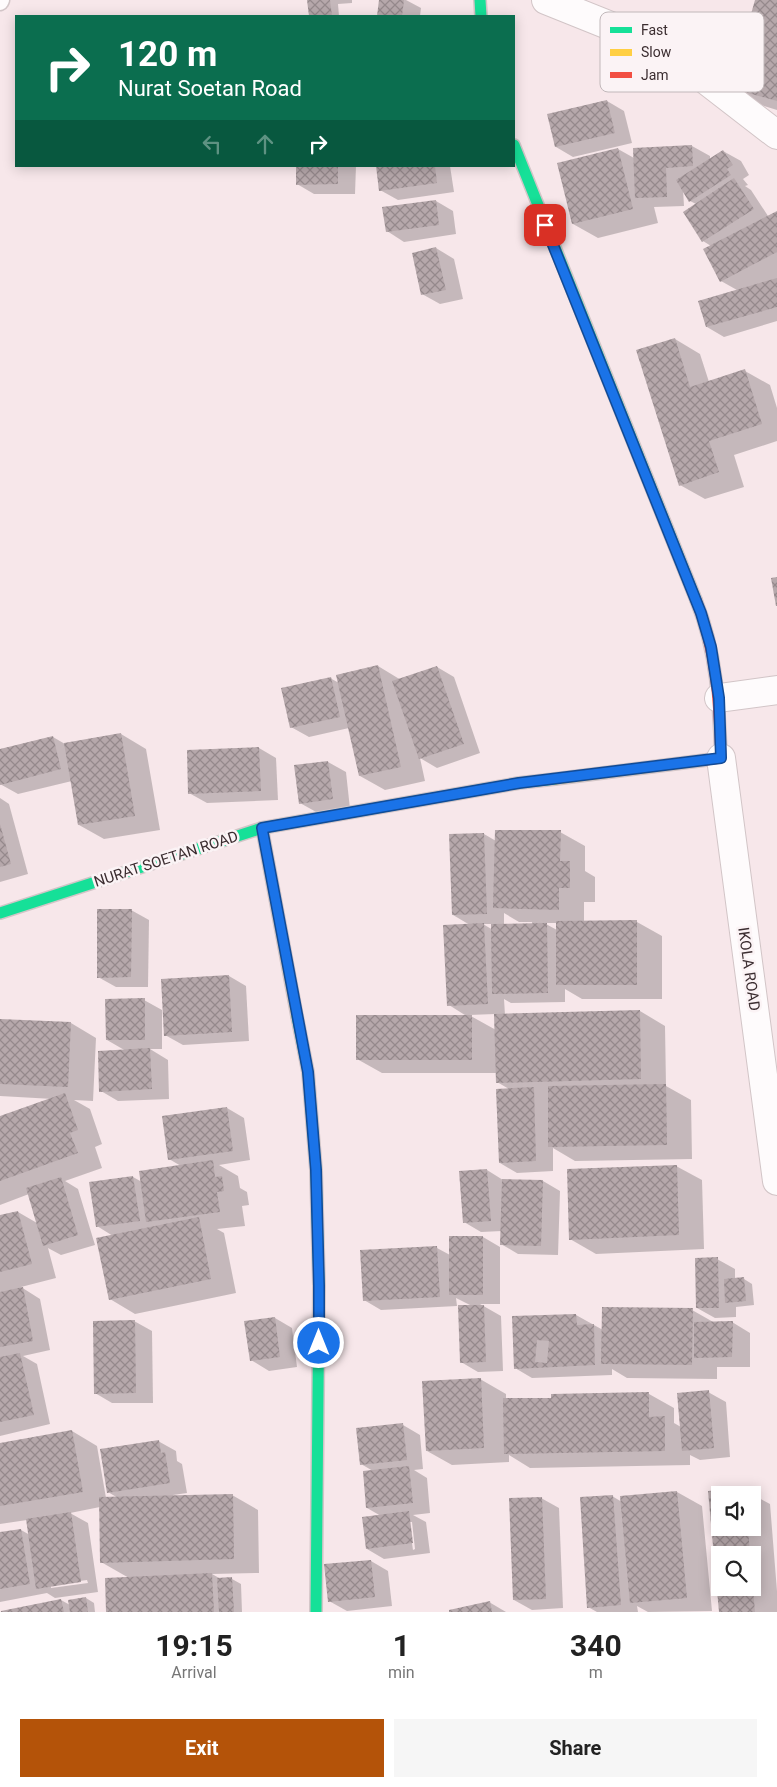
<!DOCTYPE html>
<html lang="en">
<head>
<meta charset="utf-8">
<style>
  :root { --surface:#fff; --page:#f6f6f6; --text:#222; --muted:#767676; --accent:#b45309 }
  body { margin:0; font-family:Roboto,sans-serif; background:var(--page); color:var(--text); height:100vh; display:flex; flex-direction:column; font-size:19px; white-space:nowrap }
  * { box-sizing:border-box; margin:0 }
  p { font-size:16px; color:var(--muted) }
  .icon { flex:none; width:28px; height:28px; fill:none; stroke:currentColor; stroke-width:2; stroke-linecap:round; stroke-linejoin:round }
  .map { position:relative; height:1612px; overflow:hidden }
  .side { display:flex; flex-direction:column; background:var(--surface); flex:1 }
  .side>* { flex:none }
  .top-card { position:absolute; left:15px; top:15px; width:500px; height:152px; border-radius:0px; box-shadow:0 2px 12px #0003; background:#0b6e4f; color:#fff; overflow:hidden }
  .tools { position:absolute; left:711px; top:1486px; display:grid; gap:10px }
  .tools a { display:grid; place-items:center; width:50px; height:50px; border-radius:0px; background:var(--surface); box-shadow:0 2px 12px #0003; font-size:25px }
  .pin { position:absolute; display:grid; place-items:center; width:42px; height:42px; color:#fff; margin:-21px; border-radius:10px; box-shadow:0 2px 8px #0006 }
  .me { position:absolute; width:55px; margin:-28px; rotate:0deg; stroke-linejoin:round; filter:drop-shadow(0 0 4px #0008) }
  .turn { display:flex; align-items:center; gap:18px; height:105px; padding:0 20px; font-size:22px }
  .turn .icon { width:65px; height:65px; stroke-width:2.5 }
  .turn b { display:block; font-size:35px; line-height:42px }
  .lanes { display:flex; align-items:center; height:48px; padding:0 20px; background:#0003; justify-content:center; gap:25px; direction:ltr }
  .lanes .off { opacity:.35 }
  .eta { display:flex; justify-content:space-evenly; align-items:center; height:85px; text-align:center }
  .eta b { font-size:30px; font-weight:700; line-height:35px }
  .button { display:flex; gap:10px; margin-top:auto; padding:10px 20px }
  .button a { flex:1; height:58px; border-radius:0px; background:var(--accent); color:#fff; font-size:20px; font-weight:700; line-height:58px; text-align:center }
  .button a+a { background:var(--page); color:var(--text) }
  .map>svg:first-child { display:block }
  .shadow { fill:#0003; fill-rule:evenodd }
  .building { fill:url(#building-cross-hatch); fill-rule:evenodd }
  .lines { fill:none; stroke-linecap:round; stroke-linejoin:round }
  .lane-casing { stroke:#d2c5c7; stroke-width:19 }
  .street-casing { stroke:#d2c5c7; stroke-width:30 }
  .fast-casing { stroke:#d2c5c7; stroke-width:14 }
  .slow-casing { stroke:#d2c5c7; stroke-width:14 }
  .jam-casing { stroke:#d2c5c7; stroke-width:14 }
  .lane { stroke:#fefbfc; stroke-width:16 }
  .street { stroke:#fefbfc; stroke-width:28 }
  .fast { stroke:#16e098; stroke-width:11 }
  .slow { stroke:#ffcf43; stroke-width:11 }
  .jam { stroke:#f24e42; stroke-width:11 }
  .route-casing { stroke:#114b97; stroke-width:12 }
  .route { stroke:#1a73e8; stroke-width:9 }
  .labels { text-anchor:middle; stroke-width:5; stroke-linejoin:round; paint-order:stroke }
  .street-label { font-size:15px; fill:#3b2d30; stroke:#fbf3f5 }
  .key { fill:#fbf3f5; stroke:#c1b8ba; stroke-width:1 }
  .key-label { font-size:14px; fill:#3b2d30 }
</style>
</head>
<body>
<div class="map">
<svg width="777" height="1612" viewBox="0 0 777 1612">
  <defs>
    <pattern id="building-cross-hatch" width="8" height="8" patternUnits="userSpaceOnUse" patternTransform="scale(1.25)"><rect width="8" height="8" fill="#b6a8ab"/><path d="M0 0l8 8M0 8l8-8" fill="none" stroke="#95898c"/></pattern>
  </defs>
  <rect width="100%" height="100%" fill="#f7e7ea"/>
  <g class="shadow">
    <path d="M311,0H352V3L338,4L339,16H310L309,2Z"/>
    <path d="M380,0H406L421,8L420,16H379Z"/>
    <path d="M756,0H777V110L764,106L732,88Z"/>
    <path d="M607,101L624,111L632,143L573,157L556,147Z"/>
    <path d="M692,146L710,156V160L723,151L741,161L749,175L743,179L748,185L745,186L751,190L768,216L777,212V321L724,337L707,327L737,290L721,281L711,246L703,241L696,204L690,201L683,189L684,206L654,207L658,223L598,238L573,224L618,149L634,158V149Z"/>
    <path d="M297,166H356L355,194H314L297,184Z"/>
    <path d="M377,166H450L454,192L398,200L380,190Z"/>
    <path d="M436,201L453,211L456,234L404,242L387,231Z"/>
    <path d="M436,248L454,259L463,299L440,304L422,294Z"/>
    <path d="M675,339L700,354L709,382L745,371L770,385L777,408V441L734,455L744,487L705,499L680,485Z"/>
    <path d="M378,666L401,680L437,667L454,677L480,753L437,768L420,758L425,781L385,790L360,776L349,728L309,737L291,727L330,678L339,683Z"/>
    <path d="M121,734L146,749L160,830L104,839L79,825L72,781L18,794L0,784V750L53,737L65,744Z"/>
    <path d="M259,748L276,758L278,800L207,803L189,793Z"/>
    <path d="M328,762L346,772L350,809L318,813L300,803Z"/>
    <path d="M0,798L9,804L28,874L0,882Z"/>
    <path d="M560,832L585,846V871L595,877V902H584V922H637L662,936V999H582L565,989V1002L511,1003L504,999L505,1015L640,1011L665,1026L666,1086L691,1100L692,1159L575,1161L553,1148V1171L517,1173L500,1163L509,1089L497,1082V1073H382L357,1059L468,1017L449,1005L470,925L453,915L484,834L496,841ZM504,913L519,922H532V925H504ZM544,923H557V930ZM483,924H493V930ZM495,1014L496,1030L469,1015Z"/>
    <path d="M131,910L149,920L148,987H116L98,977Z"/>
    <path d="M229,976L246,986L249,1041L183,1045L165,1035Z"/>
    <path d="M144,1000L162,1010V1049H150L168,1060L169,1099L118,1101L101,1091L126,1051L107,1040Z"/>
    <path d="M0,1020L71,1023L96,1038L93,1101L74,1100L90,1109L102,1144L95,1147L102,1168L65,1181L78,1189L95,1245L61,1255L48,1248L56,1278L21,1287L40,1299L50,1350L23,1356L37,1364L50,1424L0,1436V1217L18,1212L37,1223L29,1194L0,1205V1118L53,1099L0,1096Z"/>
    <path d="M227,1108L244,1118L250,1160L219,1165L238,1176L240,1188L247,1192L249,1205L242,1206L245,1226L217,1229L224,1233L236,1293L135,1314L110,1299L113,1236L97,1226L133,1177L142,1182L181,1166L169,1159Z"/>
    <path d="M676,1166L702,1180L704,1249L596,1254L570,1239Z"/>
    <path d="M487,1170L503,1180L543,1181L560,1191L558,1255L518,1254L501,1244L502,1231L481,1232L464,1222Z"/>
    <path d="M483,1237L500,1247V1304H480L501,1316L503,1371L478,1372L461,1362L472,1306L456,1298L457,1306L381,1310L364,1300L437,1248L450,1255L451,1238Z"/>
    <path d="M717,1259L735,1269V1279H744L752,1284L754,1305L736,1307V1317L715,1318L697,1308Z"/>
    <path d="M692,1310L715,1323L732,1322L750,1333V1367H717V1379L627,1378L612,1369V1375L532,1378L515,1368L513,1317L576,1315L603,1330Z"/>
    <path d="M275,1318L292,1328L297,1367L269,1371L251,1360Z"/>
    <path d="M134,1321L152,1331L153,1403H112L95,1393Z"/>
    <path d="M480,1379L506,1394V1400L649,1394L674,1408V1423L681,1427L708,1392L726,1402L730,1457L700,1460L690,1455V1465L530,1468L509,1455V1462L452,1465L427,1451Z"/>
    <path d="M403,1425L420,1435L423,1469L414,1470L427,1478L430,1513L413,1515L426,1522L430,1553L384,1559L367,1549L381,1516L367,1508L373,1471L361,1464ZM409,1522H412L415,1549L413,1550Z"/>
    <path d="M72,1431L97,1446L106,1498H118L108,1492L158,1441L176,1451L177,1461L182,1464L187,1493L173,1495V1497L232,1495L258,1510L259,1573L212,1574L221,1579H232L241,1584L242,1612H108L129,1578L101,1562L100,1507L70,1513L88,1523L98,1592L55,1598L47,1593L0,1602V1534L21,1530L30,1535L27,1520L0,1524V1444ZM87,1580L88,1583L51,1588V1585Z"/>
    <path d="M744,1490L770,1504L777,1591V1612H720L710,1493ZM720,1495H752V1528H720ZM720,1555H752V1588H720Z"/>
    <path d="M677,1492L702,1506L712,1611L648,1612L637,1606L638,1612H597L588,1607L612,1496L622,1502Z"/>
    <path d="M541,1498L559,1508L563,1608L532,1610L514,1600Z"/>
    <path d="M371,1561L388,1571L392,1606L347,1611L329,1601Z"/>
    <path d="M86,1598L94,1603L95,1612H3L61,1600L70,1605Z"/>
    <path d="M489,1602L506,1612H451Z"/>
  </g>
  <g class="building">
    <path d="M307,0H330L332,16H309Z"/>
    <path d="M379,0H404L402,16H377Z"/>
    <path d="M755,0H777V101L730,88Z"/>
    <path d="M607,100L615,133L555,147L547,114Z"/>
    <path d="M692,145L693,166L666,168L667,197L635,198L633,148Z"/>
    <path d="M618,148L633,209L572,224L557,163Z"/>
    <path d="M723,150L733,165L727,169L731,175L689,202L676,180Z"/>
    <path d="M296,166H338V184L296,185Z"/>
    <path d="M376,166H435L437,183L379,191Z"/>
    <path d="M734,178L754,209L702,242L683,212Z"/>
    <path d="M436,200L439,225L386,232L382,207Z"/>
    <path d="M777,211V252L720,282L703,249Z"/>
    <path d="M436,247L446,290L421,295L412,253Z"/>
    <path d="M777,278V307L706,327L698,301Z"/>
    <path d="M675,338L690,387L745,369L762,424L709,441L719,472L679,486L636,350Z"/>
    <path d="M777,577V606H776L771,578Z"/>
    <path d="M378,665L401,767L359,776L336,675Z"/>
    <path d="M437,666L464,744L419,759L392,681Z"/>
    <path d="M331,677L340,717L290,728L281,688Z"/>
    <path d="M121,733L135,816L78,825L64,743Z"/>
    <path d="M53,736L61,769L0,785V749Z"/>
    <path d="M259,747L261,791L188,794L187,750Z"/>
    <path d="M328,761L333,799L299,804L294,765Z"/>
    <path d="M0,824L11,864L0,867Z"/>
    <path d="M495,830H561L560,861H570V888H559V910L493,908Z"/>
    <path d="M484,833L487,914L452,915L449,834Z"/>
    <path d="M97,909H132L131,977L97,978Z"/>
    <path d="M637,920V985H556V921Z"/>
    <path d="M484,923L488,1004L447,1006L443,925Z"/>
    <path d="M547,923L548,993L492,994L491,924Z"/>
    <path d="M229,975L232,1032L164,1036L161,979Z"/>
    <path d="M145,998V1040H106L105,999Z"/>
    <path d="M640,1010L641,1079L496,1083L494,1014Z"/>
    <rect x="356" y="1015" width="116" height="45"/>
    <path d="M0,1019L71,1022L68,1087L0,1084Z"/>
    <path d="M150,1048L152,1089L99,1092L98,1051Z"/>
    <path d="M666,1084L667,1145L548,1147V1086Z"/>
    <path d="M534,1087L536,1161L499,1163L496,1089Z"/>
    <path d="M65,1093L78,1130L70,1133L78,1153L0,1181V1116Z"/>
    <path d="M227,1107L233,1151L168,1160L162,1116Z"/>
    <path d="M213,1160L215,1177L222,1176L224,1191L217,1192L220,1212L146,1222L139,1171Z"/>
    <path d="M677,1165L679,1235L569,1240L567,1169Z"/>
    <path d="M487,1169L491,1221L463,1223L459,1171Z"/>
    <path d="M133,1176L140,1221L96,1227L89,1182Z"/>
    <path d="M61,1177L78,1235L43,1246L26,1188Z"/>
    <path d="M502,1179L543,1180L541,1246L500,1245Z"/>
    <path d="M18,1211L32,1264L0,1272V1215Z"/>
    <path d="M199,1217L211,1279L109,1300L96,1238Z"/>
    <rect x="449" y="1236" width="34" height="59"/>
    <path d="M437,1246L440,1297L363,1301L360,1250Z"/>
    <path d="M718,1257L719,1308H696L695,1258Z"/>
    <path d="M744,1277L746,1301L725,1303L724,1279Z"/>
    <path d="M23,1287L33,1341L0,1347V1292Z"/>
    <path d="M458,1305H484L486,1362L460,1363Z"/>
    <path d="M602,1307L693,1308L692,1365L601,1364Z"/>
    <path d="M576,1314L577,1325L594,1324L595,1365L514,1369L512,1316ZM537,1340L549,1341L547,1363L535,1362Z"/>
    <path d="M275,1317L280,1357L250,1361L244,1321Z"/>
    <path d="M135,1320L136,1393L94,1394L93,1321Z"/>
    <path d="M733,1321L732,1357L694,1358V1322Z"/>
    <path d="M20,1353L34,1415L0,1422V1357Z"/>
    <path d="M481,1378L484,1448L426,1451L422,1381Z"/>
    <path d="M709,1390L714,1448L682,1451L677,1393Z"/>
    <path d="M649,1392V1417L665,1416V1451L504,1454L503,1398H551V1394Z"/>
    <path d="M403,1423L407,1460L360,1465L356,1428Z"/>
    <path d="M72,1430L83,1492L0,1506V1443Z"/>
    <path d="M159,1440L161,1453L165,1452L170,1483L107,1493L100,1449Z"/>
    <path d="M409,1466L413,1503L366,1508L363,1471Z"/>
    <path d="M745,1488V1495H720V1528H748L750,1555H720V1588H753L755,1612H719L708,1491Z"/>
    <path d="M677,1491L687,1598L630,1603L620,1496Z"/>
    <path d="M233,1494L234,1559L100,1563L99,1497Z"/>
    <path d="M613,1495L621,1605L587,1608L580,1497Z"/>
    <path d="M542,1497L546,1599L513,1600L509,1498Z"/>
    <path d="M409,1511L413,1543L366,1549L362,1517Z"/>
    <path d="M71,1512L81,1582L36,1589L26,1519Z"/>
    <path d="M21,1529L30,1584L0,1589V1532Z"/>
    <path d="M371,1560L375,1597L328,1602L324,1564Z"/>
    <path d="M212,1573L214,1612H106L105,1578Z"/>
    <path d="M232,1577L234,1612H219L217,1578Z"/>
    <path d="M86,1597L88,1612H70L68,1600Z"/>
    <path d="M61,1599L64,1612H1V1611Z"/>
    <path d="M490,1601L492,1612H449V1610Z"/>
  </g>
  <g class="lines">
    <g class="lane-casing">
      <path id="lane" d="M0,2L1,0"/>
    </g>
    <g class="street-casing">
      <g id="street">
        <path d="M546,0L663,47L777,135"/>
        <path d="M719,698L777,690"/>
        <path d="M721,758L777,1181"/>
      </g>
    </g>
    <g class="fast-casing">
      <g id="fast">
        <path d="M480,0L481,16"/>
        <path d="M514,145L696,600"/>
        <path d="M0,913L262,828L519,783L555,779"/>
        <path d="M297,1016L308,1072L316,1170L319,1286L316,1612"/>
      </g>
    </g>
    <g class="slow-casing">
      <g id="slow">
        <path d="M555,779L706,760"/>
        <path d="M262,828L297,1016"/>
      </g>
    </g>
    <g class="jam-casing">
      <path id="jam" d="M696,600C717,652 719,703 721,758L706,760"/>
    </g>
    <use href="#lane" class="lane"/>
    <use href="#street" class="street"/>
    <use href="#fast" class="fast"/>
    <use href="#slow" class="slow"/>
    <use href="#jam" class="jam"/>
  </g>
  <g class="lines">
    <g class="route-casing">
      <path id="route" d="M319,1343V1286L316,1170L308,1072L262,828L519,783L721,758L719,698L711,647L701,613L545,225"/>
    </g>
    <use href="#route" class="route"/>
  </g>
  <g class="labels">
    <g class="street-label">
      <text transform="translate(166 859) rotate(-18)" y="5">NURAT SOETAN ROAD</text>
      <text transform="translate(749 969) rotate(82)" y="5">IKOLA ROAD</text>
    </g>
  </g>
  <rect x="600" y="12" width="164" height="80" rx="8" class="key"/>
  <rect x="610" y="27" width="22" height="6" fill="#16e098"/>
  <rect x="610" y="49" width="22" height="7" fill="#ffcf43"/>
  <rect x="610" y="72" width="22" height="6" fill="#f24e42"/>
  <g class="key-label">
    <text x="641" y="35">Fast</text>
    <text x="641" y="57">Slow</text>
    <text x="641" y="80">Jam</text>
  </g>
</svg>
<div class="tools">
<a><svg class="icon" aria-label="sound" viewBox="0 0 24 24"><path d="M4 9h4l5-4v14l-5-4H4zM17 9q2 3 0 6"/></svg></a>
<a><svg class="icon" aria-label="search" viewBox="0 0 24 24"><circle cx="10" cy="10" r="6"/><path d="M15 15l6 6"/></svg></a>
</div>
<div class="pin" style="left:545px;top:225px;background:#d93025"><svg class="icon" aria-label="arrive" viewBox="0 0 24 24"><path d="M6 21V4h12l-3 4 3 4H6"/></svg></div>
<svg class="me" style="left:319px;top:1343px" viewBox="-20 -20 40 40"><circle r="17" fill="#1a73e8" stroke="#fff" stroke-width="3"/><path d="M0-11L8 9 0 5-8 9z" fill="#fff"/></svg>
<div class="top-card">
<div class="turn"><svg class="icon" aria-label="right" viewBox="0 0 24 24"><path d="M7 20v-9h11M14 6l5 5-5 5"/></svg><div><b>120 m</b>Nurat Soetan Road</div></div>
<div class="lanes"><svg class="icon off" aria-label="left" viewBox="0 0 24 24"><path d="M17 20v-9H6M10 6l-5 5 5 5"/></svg><svg class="icon off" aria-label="ahead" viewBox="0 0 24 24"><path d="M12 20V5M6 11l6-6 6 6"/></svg><svg class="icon" aria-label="right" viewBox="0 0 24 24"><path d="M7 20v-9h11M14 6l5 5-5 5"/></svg></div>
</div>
</div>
<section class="side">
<div class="eta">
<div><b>19:15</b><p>Arrival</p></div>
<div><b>1</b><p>min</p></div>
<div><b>340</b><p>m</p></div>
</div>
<div class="button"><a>Exit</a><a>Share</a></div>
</section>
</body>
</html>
